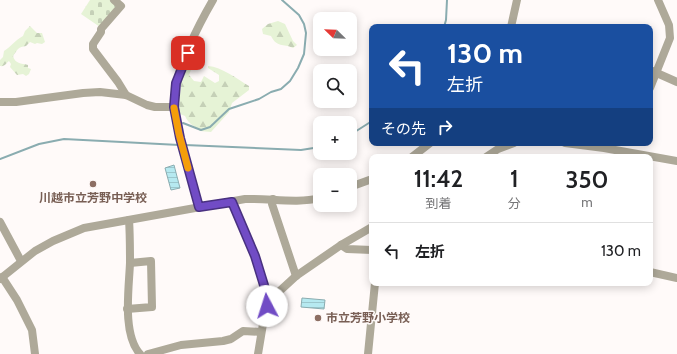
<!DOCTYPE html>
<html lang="ja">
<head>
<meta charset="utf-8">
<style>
  :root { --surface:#fff; --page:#f2f2f2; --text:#202124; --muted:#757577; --line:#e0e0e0 }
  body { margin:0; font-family:Cabin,"Noto Sans JP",sans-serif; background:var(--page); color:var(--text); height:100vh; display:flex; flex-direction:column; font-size:15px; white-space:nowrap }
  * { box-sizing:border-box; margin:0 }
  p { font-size:13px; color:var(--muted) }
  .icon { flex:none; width:22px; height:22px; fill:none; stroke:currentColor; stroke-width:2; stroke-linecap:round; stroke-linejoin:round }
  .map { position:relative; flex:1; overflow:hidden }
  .side { position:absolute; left:369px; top:154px; width:284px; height:132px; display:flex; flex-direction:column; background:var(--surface); border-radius:8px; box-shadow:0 2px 10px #0003 }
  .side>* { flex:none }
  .guide { position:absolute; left:369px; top:24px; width:284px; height:122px; border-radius:8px; box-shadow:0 2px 10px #0003; background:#1a4fa0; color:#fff; overflow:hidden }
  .needle { width:26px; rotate:293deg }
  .fabs { position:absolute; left:313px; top:12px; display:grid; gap:8px }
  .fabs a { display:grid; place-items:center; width:44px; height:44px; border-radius:8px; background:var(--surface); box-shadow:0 2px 10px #0003; font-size:20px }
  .pin { position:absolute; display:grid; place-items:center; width:34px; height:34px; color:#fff; margin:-17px; border-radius:8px; box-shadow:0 2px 6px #0006 }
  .me { position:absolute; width:44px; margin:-22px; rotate:355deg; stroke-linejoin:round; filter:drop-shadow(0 0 3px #0008) }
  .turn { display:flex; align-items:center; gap:14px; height:84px; padding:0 12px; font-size:18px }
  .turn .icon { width:52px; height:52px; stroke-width:2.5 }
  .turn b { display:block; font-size:28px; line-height:34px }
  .then { display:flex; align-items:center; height:38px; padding:0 12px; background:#0003; gap:8px; font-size:15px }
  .eta { display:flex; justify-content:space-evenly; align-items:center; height:68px; text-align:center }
  .eta b { font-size:24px; font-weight:600; line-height:28px }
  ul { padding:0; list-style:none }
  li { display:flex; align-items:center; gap:12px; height:56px; padding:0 12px; border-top:1px solid var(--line) }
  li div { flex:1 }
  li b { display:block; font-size:15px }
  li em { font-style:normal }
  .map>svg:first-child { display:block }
  .forest { fill:url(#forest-firs) }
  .cemetery { fill:url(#cemetery-stones) }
  .water { fill:url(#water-rules); stroke:#8aacb0 }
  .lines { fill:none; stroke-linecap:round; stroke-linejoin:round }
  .stream { stroke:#8aacb0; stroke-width:2 }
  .minor { stroke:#aea999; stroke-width:8 }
  .route-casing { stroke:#493180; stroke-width:10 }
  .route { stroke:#714cc5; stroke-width:7 }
  .slow { stroke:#f59e0b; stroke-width:7 }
  .education-dot { fill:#8d6e63; stroke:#fffaf9; stroke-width:1.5 }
  .labels { text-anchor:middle; stroke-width:3; stroke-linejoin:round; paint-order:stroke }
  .education-label { font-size:12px; font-weight:bold; fill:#785e54; stroke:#fffaf9 }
</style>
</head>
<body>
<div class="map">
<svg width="677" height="354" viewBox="0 0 677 354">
  <defs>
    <pattern id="forest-firs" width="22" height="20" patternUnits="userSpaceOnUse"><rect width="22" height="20" fill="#e6f3d6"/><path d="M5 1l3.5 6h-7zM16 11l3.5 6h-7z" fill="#c5d0b7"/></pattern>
    <pattern id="cemetery-stones" width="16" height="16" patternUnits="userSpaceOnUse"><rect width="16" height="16" fill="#e6f3d6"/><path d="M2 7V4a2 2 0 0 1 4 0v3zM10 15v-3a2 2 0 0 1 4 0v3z" fill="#c5d0b7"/></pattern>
    <pattern id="water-rules" width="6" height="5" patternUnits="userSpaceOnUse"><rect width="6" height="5" fill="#b6e9f0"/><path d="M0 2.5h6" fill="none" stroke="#9cc7cd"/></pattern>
  </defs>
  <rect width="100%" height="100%" fill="#fffaf9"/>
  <g class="forest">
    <path d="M278,21L285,24L293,41L297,45L293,48C283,43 277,48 271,36L263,34L262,29L268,24Z"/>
    <path d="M30,26L37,33H42L45,42L42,44L37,43L35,44L30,42L26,46C18,47 18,49 13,56C15,64 21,63 28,65V68L31,69L29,74L26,76L23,74L17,75L10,67L11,64L9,61C6,63 5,67 0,66V60L3,57L4,51C11,47 15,40 23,36L25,31Z"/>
    <path d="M189,55L204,64L203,67L196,63L192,67L189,75L194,81L201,82L204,76L215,83L219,81V75L208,68V66C222,67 237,79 249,86V90L232,103L229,112L211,132L200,131C194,125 189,125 185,116L180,114L179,109L181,81L186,67L187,57Z"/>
  </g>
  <path class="cemetery" d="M90,0H112L119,5L100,27L81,14Z"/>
  <g class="water">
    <path d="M174,165L180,188L171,190L165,168Z"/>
    <path d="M302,298L325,300L324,309L301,307Z"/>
  </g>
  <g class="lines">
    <g class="stream">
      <path d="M444,27L446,20L447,0"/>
      <path d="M183,123L201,130L210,127L229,109L259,99L271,92L281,89L290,81L298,68L304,54L306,33L304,24L299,15L282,0"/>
      <path d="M350,135L372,121"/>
      <path d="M185,145L301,150L320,147"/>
      <path d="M0,159L39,144L64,139L179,145"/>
    </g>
    <g class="minor">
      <path d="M114,0L121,6L101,29V32L93,44V49L118,82L126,95"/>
      <path d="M511,27L517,0"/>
      <path d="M650,70L677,82"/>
      <path d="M650,88L670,38L669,25L658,0"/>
      <path d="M0,102H16L83,93L100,92L126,95L147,105L155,107H174"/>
      <path d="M565,143L604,148L677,161"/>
      <path d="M412,157L430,143"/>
      <path d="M486,157L498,149L514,143"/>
      <path d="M350,187L372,179"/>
      <path d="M273,199L272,204L296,276"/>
      <path d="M232,202L255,256L267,295L271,299"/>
      <path d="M199,207C194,189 189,170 184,151C179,132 173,113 175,94C177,67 199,24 213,0"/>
      <path d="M129,220C130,234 130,249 130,263C129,288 122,334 140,354"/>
      <path d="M0,222L21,261"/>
      <path d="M341,245L347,249L372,250"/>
      <path d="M650,272L677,278"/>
      <path d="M2,277L17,300L32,330L35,354"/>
      <path d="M0,279L35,251L53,241L84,228L245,199C269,198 297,204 320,198"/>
      <path d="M127,309L152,307L151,261L130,263"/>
      <path d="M148,354L181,345L223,341L231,339L243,331L261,332"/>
      <path d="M258,354L264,318L271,299L296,276L341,245L372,227"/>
      <path d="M368,354L375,283"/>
    </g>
  </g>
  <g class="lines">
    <g class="route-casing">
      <path id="route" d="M188,53L176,83L174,107L180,138L199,207L232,202L255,256L267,295L271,299L267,306"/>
    </g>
    <use href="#route" class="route"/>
    <path class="slow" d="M174,108L179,134L188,168"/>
  </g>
  <g class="education-dot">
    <circle cx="93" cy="184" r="4"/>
    <circle cx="318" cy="318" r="4"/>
  </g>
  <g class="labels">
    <g class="education-label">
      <text x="93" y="202">川越市立芳野中学校</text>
      <text x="326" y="322" text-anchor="start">市立芳野小学校</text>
    </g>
  </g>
</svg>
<div class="fabs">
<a><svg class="needle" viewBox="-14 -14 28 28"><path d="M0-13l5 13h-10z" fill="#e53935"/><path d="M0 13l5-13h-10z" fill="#757577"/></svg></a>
<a><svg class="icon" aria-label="search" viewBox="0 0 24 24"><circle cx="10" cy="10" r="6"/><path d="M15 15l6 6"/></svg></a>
<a>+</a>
<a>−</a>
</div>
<div class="pin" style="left:188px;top:53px;background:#d93025"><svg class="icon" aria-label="arrive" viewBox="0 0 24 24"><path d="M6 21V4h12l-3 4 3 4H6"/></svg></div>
<svg class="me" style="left:267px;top:306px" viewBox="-20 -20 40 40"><circle r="19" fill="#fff"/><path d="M0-13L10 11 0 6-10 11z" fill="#714cc5"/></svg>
<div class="guide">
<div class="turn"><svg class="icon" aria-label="left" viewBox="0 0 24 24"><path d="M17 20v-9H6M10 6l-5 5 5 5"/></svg><div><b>130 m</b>左折</div></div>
<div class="then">その先<svg class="icon" aria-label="right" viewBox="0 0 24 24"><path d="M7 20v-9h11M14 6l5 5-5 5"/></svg></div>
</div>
<section class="side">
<div class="eta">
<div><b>11:42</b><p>到着</p></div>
<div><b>1</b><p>分</p></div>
<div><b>350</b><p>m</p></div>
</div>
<ul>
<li><svg class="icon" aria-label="left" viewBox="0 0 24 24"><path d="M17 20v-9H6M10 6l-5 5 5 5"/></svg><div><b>左折</b></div><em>130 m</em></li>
</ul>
</section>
</div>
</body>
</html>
